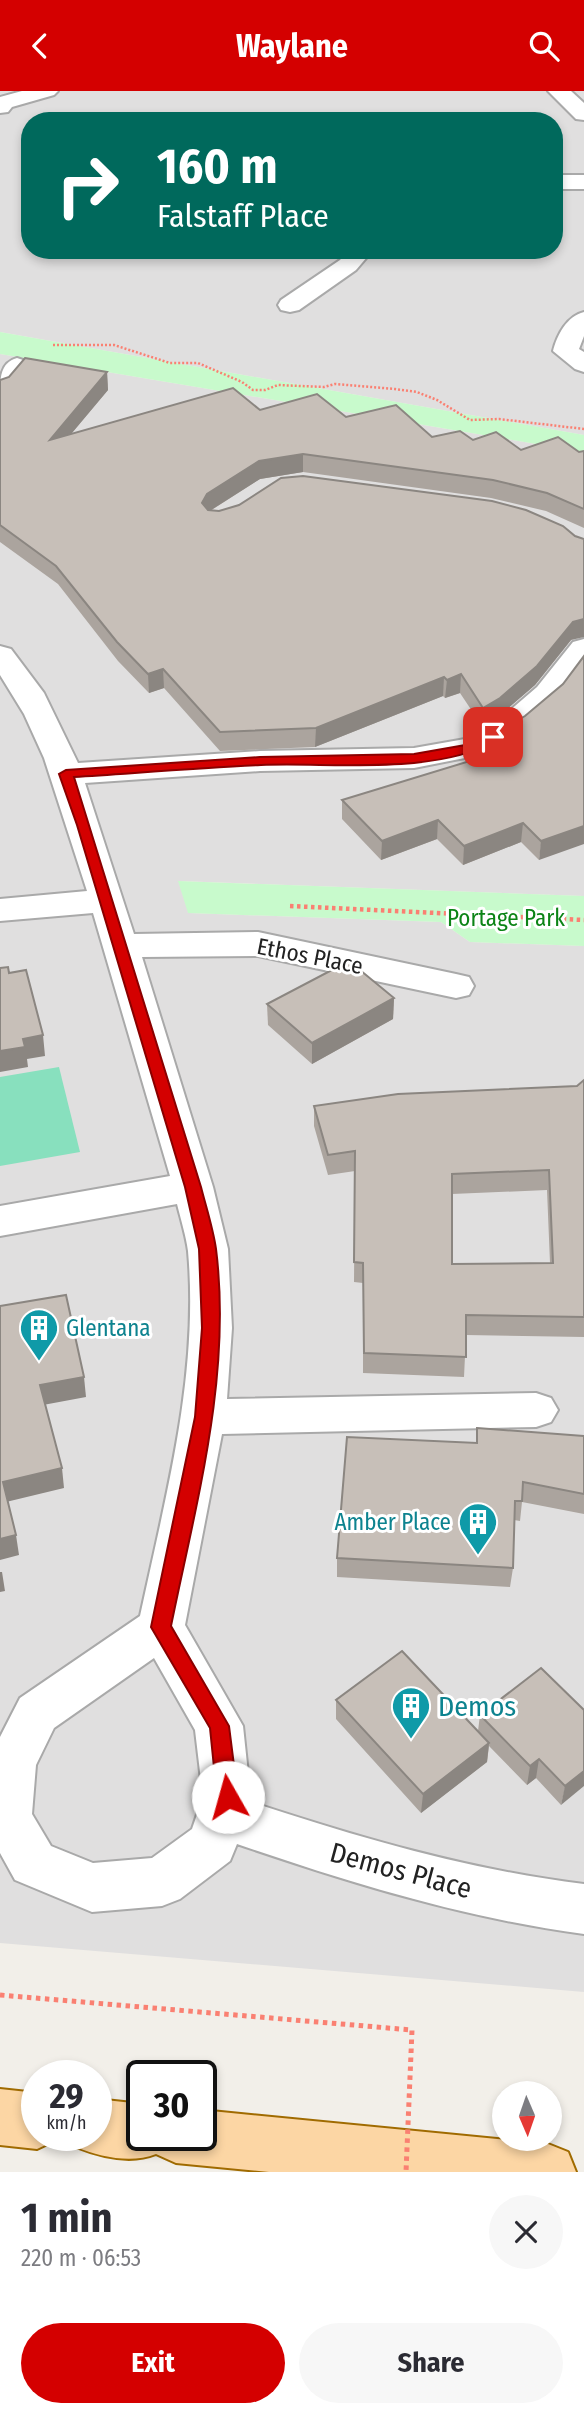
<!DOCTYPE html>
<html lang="en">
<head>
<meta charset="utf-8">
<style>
  :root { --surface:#fff; --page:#f7f7f7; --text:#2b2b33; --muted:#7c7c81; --accent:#d40000 }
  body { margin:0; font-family:"Fira Sans Condensed",sans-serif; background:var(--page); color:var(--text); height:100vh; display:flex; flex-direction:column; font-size:26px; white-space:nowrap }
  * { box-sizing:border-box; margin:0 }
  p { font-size:23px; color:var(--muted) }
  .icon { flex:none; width:38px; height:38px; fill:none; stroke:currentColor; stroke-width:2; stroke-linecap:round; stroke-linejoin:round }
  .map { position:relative; height:2081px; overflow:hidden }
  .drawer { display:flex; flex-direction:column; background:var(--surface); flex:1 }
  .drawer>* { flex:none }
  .top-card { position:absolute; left:21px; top:21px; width:542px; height:147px; border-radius:28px; box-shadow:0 4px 10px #0003; background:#00695c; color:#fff; overflow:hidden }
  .needle { width:46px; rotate:178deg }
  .controls { position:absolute; left:492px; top:1990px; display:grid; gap:14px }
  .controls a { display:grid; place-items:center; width:70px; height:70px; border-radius:50%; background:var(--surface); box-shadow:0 4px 10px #0003; font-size:35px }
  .speed { position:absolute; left:21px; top:1969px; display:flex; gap:14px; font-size:35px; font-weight:700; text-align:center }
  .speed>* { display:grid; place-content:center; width:91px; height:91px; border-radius:50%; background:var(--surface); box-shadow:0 4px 10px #0003; line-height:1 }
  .speed small { font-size:18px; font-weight:400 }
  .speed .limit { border:4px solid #111; border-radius:10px; background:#fff; color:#111 }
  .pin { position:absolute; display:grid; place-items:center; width:60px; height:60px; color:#fff; margin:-30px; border-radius:14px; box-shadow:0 4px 10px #0006 }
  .me { position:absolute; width:77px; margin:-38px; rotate:353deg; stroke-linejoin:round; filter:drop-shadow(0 0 5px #0008) }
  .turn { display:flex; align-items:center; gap:24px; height:147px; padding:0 21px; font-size:32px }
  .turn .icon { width:91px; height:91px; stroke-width:2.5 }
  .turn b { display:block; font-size:49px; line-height:60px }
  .round { display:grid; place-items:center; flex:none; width:74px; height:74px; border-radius:37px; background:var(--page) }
  .overview { display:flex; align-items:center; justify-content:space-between; height:119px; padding:0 21px }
  h1 { font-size:42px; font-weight:700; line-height:52px }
  .cta { display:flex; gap:14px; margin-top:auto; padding:14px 21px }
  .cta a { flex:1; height:80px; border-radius:42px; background:var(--accent); color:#fff; font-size:28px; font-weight:700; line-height:80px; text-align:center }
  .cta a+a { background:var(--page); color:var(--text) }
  header { display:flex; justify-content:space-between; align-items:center; height:91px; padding:0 21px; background:var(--accent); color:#fff; font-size:32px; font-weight:700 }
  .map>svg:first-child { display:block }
  .residential { fill:#e0dfdf; fill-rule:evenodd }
  .park { fill:#c8facc }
  .pitch { fill:#88e0be }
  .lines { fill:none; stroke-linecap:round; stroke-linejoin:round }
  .minor-casing { stroke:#a9a9a9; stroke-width:4 }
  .major-casing { stroke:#a06b00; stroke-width:4 }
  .path-far1 { stroke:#fa8072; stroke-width:2.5; stroke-dasharray:2 2; stroke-linecap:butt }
  .path { stroke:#fa8072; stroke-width:4.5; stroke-dasharray:3.5 3.5; stroke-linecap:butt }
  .minor { fill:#fff; fill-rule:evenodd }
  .major { fill:#fcd6a4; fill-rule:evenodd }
  .path-bridge { stroke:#fa8072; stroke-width:5; stroke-dasharray:4.5 4.5; stroke-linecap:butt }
  .wall { fill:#aba49e; fill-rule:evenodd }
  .shaded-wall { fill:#8b8681 }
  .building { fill:#c7bfb8; stroke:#8b8681; stroke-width:2; fill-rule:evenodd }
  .route { fill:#d40000; stroke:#8a0000; stroke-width:2 }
  .labels { text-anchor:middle; stroke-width:6; stroke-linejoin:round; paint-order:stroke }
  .park-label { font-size:23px; fill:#0c8416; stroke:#fff }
  .street-label { font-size:23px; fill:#222; stroke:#fff }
  .culture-label { font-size:23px; fill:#0d838f; stroke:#fff; text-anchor:start }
  .near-culture-label { font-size:28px; fill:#0d838f; stroke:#fff; text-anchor:start }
  .near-street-label { font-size:28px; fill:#222; stroke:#fff }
</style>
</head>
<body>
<header><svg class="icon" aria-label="back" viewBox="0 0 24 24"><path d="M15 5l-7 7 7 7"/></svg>Waylane<svg class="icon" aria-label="search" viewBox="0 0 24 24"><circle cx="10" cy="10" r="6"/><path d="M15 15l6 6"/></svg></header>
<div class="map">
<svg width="584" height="2081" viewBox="0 0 584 2081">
  <rect width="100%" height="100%" fill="#f2efe9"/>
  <g class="residential">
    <path d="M0,0H584V344L0,241ZM30,30H555V159H30Z"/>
    <path d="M0,263L584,361V805L179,790L189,822L441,831L470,851L584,855V1901L0,1852Z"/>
  </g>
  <g class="park">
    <path d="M0,241L584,344V361L0,263Z"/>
    <path d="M178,790L584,805V855L470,851L441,831L188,822Z"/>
  </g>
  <path class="pitch" d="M59,976L80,1061L0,1075V986Z"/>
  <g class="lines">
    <g class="minor-casing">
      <g id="minor">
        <path d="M22,0H58L54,4L12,16L8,21L0,22V6Z"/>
        <path d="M548,0H571L584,12V29L576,28Z"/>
        <rect x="555" y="84" width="29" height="14"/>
        <path d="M348,159H373L356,179L299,219L290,221L281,219L278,214L281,209L340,169Z"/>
        <path d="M584,221V245L579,258L584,261V281L575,278L553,260C557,244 567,225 584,221Z"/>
        <path d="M17,267L26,270L30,275L9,302L0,304C0,287 0,272 17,267Z"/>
        <path d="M584,548V577L559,610L522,642L485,663L414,677L260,680L85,692L134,843L258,841L456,883L469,886L474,895L469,904L456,907L258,865L142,866L213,1096L228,1158L232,1237L227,1308L536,1302L551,1307L558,1319L551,1331L536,1336L222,1343L185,1534L243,1635L251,1711C361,1747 469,1779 584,1793V1843C464,1827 351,1792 237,1753L230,1770L180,1808L162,1815L92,1821L15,1789L0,1762V1646L20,1607L140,1525C166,1404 199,1284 188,1160C186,1145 181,1129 177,1113L0,1145V1115L170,1085L93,822L0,830V808L87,800L44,667L24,623L0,584V555L11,558L44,602L78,672L260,660L414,657L465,648L500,628L537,596L573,551ZM154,1567L195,1639L203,1706L192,1738L152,1767L93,1772L51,1755L32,1723L36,1674L54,1637Z"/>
      </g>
    </g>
    <g class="major-casing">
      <g id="major">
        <path d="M0,1998L37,2002V2044H59L56,2049L37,2058L0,2054Z"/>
        <path d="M96,2008L142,2013V2044H201V2019L548,2053L568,2061L576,2081H269L176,2072L156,2063C131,2073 101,2066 76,2056L72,2044H96Z"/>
      </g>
    </g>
    <path class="path-far1" d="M53,254H114L170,272H198L242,291L253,299H265L278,294L324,296L335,293L395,298L417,301L437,309L470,329L499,328L584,338"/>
    <path class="path" d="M290,815L584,829"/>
    <use href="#minor" class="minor"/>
    <use href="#major" class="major"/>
    <path class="path-bridge" d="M0,1904L412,1939L406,2081"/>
  </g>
  <g class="wall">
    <path d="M107,281L108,299L71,343L260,319L346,326L432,346L473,349L521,359L579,361L584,360V437L546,420L491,407L303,381L260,388L210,420L571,549L535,594L498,626L482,635L460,602L445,607L443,605L315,656L220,660L164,597L149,602L118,570L58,493L0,451V289Z"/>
    <path d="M563,593L539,769L521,751L463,774L437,748L381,769L342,728V709L502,660L499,658L501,639L525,625Z"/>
    <path d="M394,907L393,928L312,973L268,934L267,913Z"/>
    <path d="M584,989V1246L466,1244L464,1286L363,1282V1192L354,1191L355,1080L328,1084L314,1035V1015L577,995ZM547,1099L550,1172L452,1173V1103Z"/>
    <path d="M477,1337L584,1345V1423L522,1411L520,1430L514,1429L513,1477L510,1496L337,1486V1467L476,1352Z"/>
    <path d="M336,1609L478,1640L480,1624L584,1619L561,1714L536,1687L527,1694L489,1655L487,1671L421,1722L336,1628Z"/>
  </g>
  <g class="shaded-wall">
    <path d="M107,281L108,299L51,367L50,349Z"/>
    <path d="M303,363V381L260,388L208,421L202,412L207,403L259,370Z"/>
    <path d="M584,528V546L571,549L535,594L498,626L482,635L483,617L573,531Z"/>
    <path d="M163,578L164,597L149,602L148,583Z"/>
    <path d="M461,583L460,602L445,607L447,589Z"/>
    <path d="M444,586L443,605L315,656L316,637Z"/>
    <path d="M438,729L437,748L381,769L382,750Z"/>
    <path d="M523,732L521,751L463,774L464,755Z"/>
    <path d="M584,735V753L539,769L541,750Z"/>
    <path d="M394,907L393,928L312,973V952Z"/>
    <path d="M43,944L45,965L27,968L28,976L0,981V960L23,948Z"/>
    <path d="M84,1286L86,1306L43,1314L40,1294Z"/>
    <path d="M62,1377L64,1397L6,1411L3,1391Z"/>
    <path d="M16,1444L19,1464L0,1469V1448Z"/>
    <path d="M0,1481H2L5,1500L0,1501Z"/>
    <path d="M489,1652L487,1671L421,1722L423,1703Z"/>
    <path d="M539,1668L536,1687L527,1694L530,1675Z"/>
    <path d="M584,1680V1695L561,1714L565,1695Z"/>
  </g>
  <g class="building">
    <path d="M25,267L107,281L50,349L233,297L260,319L317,303L346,326L396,314L432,346L460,340L473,349L496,341L521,359L558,346L579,361L584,360V418L547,402L493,389L303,363L259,370L207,403L202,412L208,419L219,420L239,414L281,387L303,385L492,410L526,419L563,435L575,445L584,448V528L573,531L537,575L500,607L483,617L461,583L447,589L444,586L316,637L220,641L163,578L148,583L117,551L56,475L0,434V289L9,286Z"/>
    <path d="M584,565V735L541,750L523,732L464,755L438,729L382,750L342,709L519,655L501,639L525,625L563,593Z"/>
    <path d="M349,870L394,907L312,952L267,913Z"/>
    <path d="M8,876L9,882L26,879L43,944L23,948L25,956L0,960V877Z"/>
    <path d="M584,989V1226L466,1224V1266L364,1262L363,1172L354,1171L355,1060L328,1064L314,1015L398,1003L577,995ZM549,1079L553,1172L452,1173V1083Z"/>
    <path d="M66,1204L84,1286L40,1294L62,1377L3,1391L16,1444L0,1448V1215Z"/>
    <path d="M477,1337L584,1345V1403L523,1391L522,1410H515L513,1477L337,1467L347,1346L477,1352Z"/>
    <path d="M402,1560L489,1652L423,1703L336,1609Z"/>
    <path d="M541,1577L584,1619V1680L565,1695L539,1668L530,1675L480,1624Z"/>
  </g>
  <path class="route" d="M493,642L498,643V649C434,685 333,671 261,674C199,677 136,682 74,686L201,1096C206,1116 213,1137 216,1158C232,1285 196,1412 171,1535L229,1635L238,1706L235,1712L228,1715L220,1712L217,1706L210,1637L151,1536L195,1326L202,1237L199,1158L185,1096L77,734L59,683L66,679L260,666L414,663L471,653Z"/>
  <defs>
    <g id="building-pin" transform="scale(2.0125)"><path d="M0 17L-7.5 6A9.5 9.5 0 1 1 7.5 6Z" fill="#0f9aa8" stroke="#fff"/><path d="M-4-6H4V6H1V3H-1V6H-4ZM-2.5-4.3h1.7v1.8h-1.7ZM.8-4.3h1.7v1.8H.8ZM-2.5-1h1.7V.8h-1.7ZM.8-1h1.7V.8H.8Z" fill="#fff"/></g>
  </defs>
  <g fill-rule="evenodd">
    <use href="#building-pin" x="39" y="1237"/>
    <use href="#building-pin" x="478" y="1431"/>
    <use href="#building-pin" x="411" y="1615"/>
  </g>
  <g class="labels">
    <g class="park-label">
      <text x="506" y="835">Portage Park</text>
    </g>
    <g class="street-label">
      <text transform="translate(310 865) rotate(11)" y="8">Ethos Place</text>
    </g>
    <g class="culture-label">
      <text x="66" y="1245">Glentana</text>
      <text x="451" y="1439" text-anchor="end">Amber Place</text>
    </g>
    <g class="near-culture-label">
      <text x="438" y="1625">Demos</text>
    </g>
    <g class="near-street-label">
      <text transform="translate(401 1779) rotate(15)" y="10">Demos Place</text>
    </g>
  </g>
</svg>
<div class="controls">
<a><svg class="needle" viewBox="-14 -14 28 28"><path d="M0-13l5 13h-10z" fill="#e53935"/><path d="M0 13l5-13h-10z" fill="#7c7c81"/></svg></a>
</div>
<div class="speed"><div>29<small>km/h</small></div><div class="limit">30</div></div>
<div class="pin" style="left:493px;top:646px;background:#d93025"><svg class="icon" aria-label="arrive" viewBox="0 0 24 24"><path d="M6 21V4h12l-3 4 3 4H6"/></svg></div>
<svg class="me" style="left:228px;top:1706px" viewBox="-20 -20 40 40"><circle r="19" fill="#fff"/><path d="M0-13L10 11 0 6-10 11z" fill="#d40000"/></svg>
<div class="top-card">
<div class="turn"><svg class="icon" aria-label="right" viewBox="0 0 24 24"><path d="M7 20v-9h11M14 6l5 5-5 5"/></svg><div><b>160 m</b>Falstaff Place</div></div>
</div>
</div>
<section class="drawer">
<div class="overview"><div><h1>1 min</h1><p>220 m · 06:53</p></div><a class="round"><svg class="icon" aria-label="close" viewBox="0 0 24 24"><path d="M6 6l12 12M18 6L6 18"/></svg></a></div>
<div class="cta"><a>Exit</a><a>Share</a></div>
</section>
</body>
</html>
